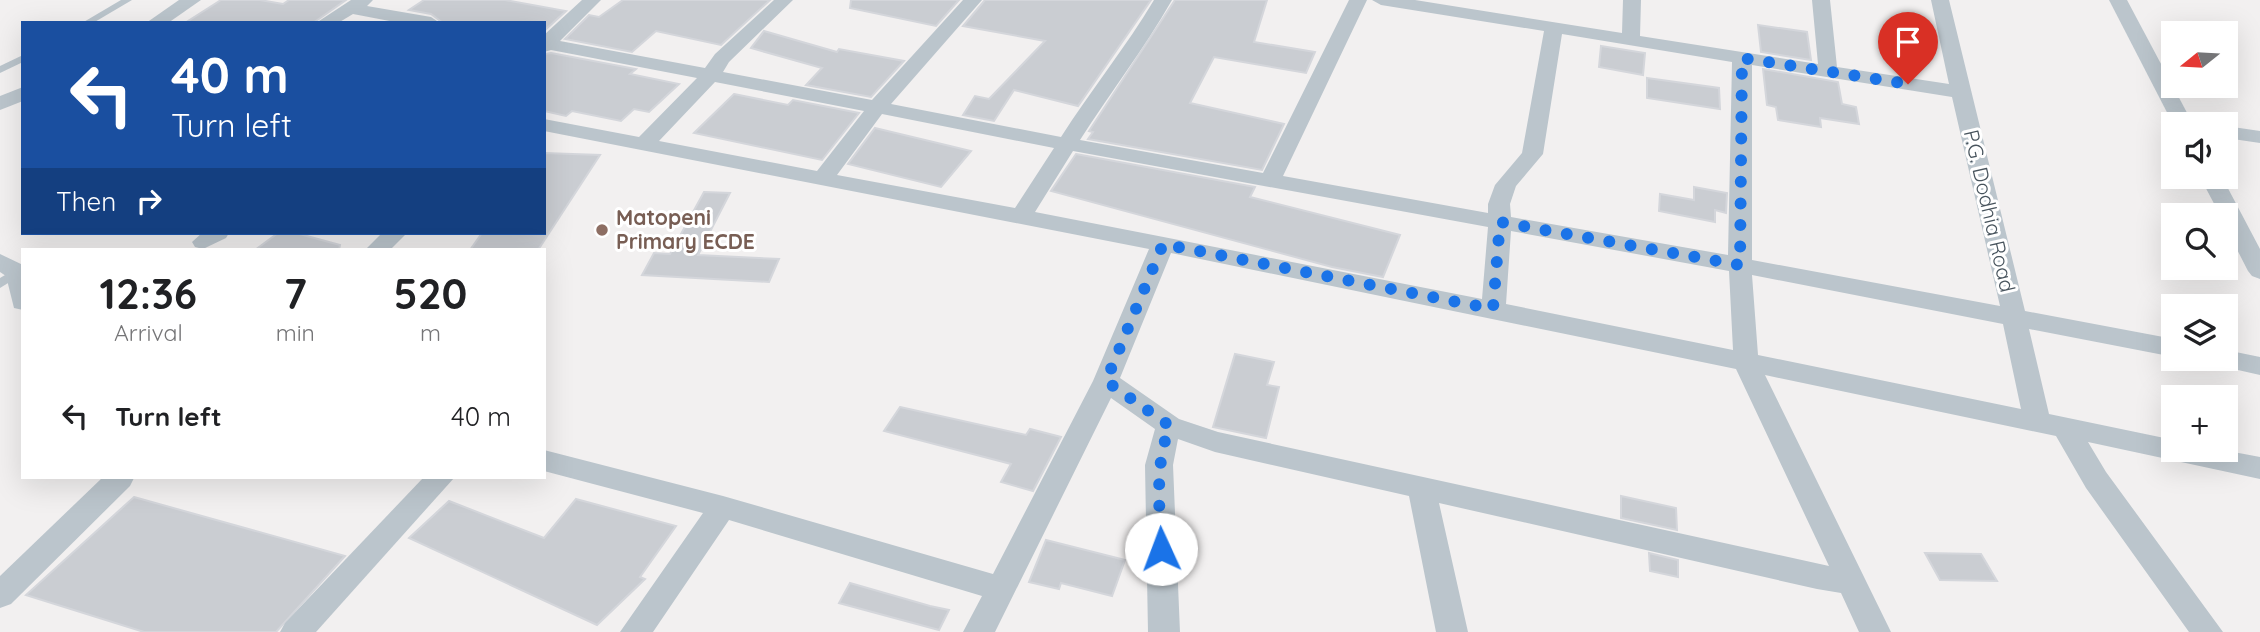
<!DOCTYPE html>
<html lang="en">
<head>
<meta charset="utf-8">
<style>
  :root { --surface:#fff; --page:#f6f6f6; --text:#202124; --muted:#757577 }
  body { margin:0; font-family:Quicksand,sans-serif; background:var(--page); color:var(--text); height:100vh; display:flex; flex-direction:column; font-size:26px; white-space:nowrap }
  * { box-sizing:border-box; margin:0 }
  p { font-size:23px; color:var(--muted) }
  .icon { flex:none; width:38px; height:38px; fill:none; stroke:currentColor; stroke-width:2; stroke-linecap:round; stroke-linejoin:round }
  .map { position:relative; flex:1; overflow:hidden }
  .side { position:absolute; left:21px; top:248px; width:525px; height:231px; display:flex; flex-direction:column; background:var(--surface); border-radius:0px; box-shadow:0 7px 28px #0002 }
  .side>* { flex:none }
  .hud { position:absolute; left:21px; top:21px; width:525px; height:214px; border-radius:0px; box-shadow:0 7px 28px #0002; background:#1a4fa0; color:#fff; overflow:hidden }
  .needle { width:46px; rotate:252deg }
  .controls { position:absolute; left:2161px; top:21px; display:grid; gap:14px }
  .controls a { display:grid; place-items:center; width:77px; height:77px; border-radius:0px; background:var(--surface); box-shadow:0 7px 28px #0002; font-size:35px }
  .pin { position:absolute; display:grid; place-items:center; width:60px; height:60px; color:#fff; margin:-72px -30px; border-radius:50% 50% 50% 0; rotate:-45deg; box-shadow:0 0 7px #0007 }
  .pin .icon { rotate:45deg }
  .me { position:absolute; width:77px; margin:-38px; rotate:358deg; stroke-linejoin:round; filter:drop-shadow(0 0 5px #0008) }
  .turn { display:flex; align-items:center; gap:24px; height:147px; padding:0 35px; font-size:32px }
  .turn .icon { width:91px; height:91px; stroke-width:2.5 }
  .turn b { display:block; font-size:49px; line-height:60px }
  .then { display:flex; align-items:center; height:66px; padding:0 35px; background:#0003; gap:14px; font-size:26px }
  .eta { display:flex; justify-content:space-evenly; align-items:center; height:119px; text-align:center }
  .eta b { font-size:42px; font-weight:800; line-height:49px }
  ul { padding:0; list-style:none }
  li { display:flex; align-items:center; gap:21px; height:98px; padding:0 35px }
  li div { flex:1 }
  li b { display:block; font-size:26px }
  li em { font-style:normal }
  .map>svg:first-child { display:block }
  .building { fill:#cacdd2; stroke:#d4d6db; stroke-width:2 }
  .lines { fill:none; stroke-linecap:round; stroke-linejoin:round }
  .lane { fill:#bbc5cc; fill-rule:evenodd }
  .street { fill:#bbc5cc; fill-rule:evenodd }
  .route { stroke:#1a73e8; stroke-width:12; stroke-dasharray:0 21.6 }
  .education-dot { fill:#8d6e63; stroke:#fff; stroke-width:2.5 }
  .labels { text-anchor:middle; stroke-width:6; stroke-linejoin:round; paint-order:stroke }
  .street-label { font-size:21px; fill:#48545d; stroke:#fff }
  .education-label { font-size:21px; font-weight:bold; fill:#785e54; stroke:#fff; text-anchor:start }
</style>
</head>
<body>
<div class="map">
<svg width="2260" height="632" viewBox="0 0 2260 632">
  <rect width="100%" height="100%" fill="#f2f0f0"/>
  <g class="building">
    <path d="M221,0H260L283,4L289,0H346L313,23H185Z"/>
    <path d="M424,0H505L566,11L544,31V23H443L431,14L409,10Z"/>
    <path d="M623,0H770L721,45L656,31L632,52L565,39L589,15L599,17Z"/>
    <path d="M851,0H959L936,26L850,8Z"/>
    <path d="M985,0H1151L1078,106L1014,90L994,121L963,115L975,96L989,99L1045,41L963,26Z"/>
    <path d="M1175,0H1267L1254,42L1315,52L1306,73L1214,57L1190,103L1284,124L1262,170L1088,139L1093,132L1089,131Z"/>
    <path d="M1758,25L1807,32L1811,60L1761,52Z"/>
    <path d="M764,31L837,52L839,49L904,61L871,97L806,85L822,68L751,48Z"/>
    <path d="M1601,46L1645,53L1643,75L1599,67Z"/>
    <path d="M551,53L636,69L630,74L679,84L649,112L634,109L621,121L572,111L566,116L544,111V54Z"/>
    <path d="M1763,69L1838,82L1842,104L1856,107L1859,124L1820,118L1821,127L1778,120L1776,107L1767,105Z"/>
    <path d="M1647,78L1719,88L1720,109L1647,98Z"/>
    <path d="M734,94L788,105L793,100L859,113L822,160L694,133Z"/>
    <path d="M875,128L950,146L971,151L941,187L848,164Z"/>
    <path d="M544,153L600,155L538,250H470L482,233H544Z"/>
    <path d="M1076,154L1255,187L1250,197L1400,235L1383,277L1332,267L1051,191Z"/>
    <path d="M1694,187L1727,193L1726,213L1715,210V222L1659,211L1660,194L1694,200Z"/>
    <path d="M704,192L730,193L698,255L779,259L769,282L642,275L654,253L670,254Z"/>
    <path d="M278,233H296L340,245L339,250H255Z"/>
    <path d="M1235,354L1274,362L1267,385L1279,387L1266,438L1213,427Z"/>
    <path d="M900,407L1026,435L1030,429L1061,437L1033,491L1001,482L1011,464L884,431Z"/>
    <path d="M1621,496L1676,508L1677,530L1621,518Z"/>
    <path d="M134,497L345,556L276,632H144L26,595Z"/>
    <path d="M576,499L676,526L640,577L645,579L597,625L409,538L449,501L544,538Z"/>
    <path d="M1046,540L1125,560L1112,596L1061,583L1059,589L1029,582Z"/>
    <path d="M1649,553L1678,560V577L1650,571Z"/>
    <path d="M1925,553L1981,554L1997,581L1940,580Z"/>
    <path d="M850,583L930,606L949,610L939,630L839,603Z"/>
  </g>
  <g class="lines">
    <g class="lane">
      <path d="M121,0H132L93,23H82Z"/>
      <path d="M23,55V62L0,73V66Z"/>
      <path d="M17,268L23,272L21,275L0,288V278Z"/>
    </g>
    <g class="street">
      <path d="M179,0H201L168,23H146Z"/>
      <path d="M351,0H373L367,6L431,17L440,23H400L353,14L338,23H316Z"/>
      <path d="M582,0H601L560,41L705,68L715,54L774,0H793L729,62L723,72L872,100L963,0H982L891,104L1061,137C1091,90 1126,47 1154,0H1172C1144,49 1110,93 1080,140L1263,173L1349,0H1367L1283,176L1488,213V204L1495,185L1522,153L1544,31L1381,5L1372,0H1415L1622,33L1623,0H1641L1640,36L1818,64L1812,0H1830L1837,67L1949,84L1931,0H1949L2025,311L2174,339V357L2029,329L2049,414L2174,440V450H2223L2260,457V479L2088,442L2106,472L2223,632H2189L2086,488L2056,436L1765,375L1891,632H1859L1841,593L1817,589L1439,503L1468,632H1436L1409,496L1215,452L1178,439L1173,465L1180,632H1148L1145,465L1155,429L1111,398L995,632H963L982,596L729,520L653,632H620L703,513L544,471V450L723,496L993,574L1093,381L1149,249L544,131V119L639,137L697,78L551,50L544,52V35ZM1562,34L1732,62L1728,255L1511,217L1510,204L1516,186L1543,154ZM1752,65L1952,97L2000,306L1752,260ZM715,82L864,111L817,171L659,141ZM882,114L1054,148L1015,208L837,175ZM1073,151L1488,227L1482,299L1035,212ZM1511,231L1729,271L1733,350L1506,304ZM1171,253L1736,369L1829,566L1218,432L1179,419L1120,378ZM1752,275L2003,324L2021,409L1758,355Z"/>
      <path d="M2109,0H2127L2193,124H2173Z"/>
      <path d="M23,87V101L0,110V96Z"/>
      <path d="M2226,126L2260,131V143L2226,138Z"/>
      <path d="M2200,177H2222L2260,249V279L2252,276L2248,271L2226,228V215H2220Z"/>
      <path d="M202,233H229L226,238L203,249L195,247L192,242Z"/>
      <path d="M382,233H407L390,250H365Z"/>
      <path d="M0,254L23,265V310L14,308L6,276L0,272Z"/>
      <path d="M2226,350L2260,357V375L2216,365L2212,359H2226Z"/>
      <path d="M102,478H134L130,486L11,604L0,608V576Z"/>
      <path d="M423,478H454L316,632H280L285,623Z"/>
    </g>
  </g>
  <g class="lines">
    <path class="route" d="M1161,549C1160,508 1154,465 1170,426L1106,381L1163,244L1493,309L1500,222L1740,265L1742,58L1908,84"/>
  </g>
  <circle class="education-dot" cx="602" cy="230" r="7"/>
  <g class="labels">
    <g class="street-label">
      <text transform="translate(1989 211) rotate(77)" y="7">P.G. Dodhia Road</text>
    </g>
    <g class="education-label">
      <text x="616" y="225">Matopeni<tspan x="616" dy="24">Primary ECDE</tspan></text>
    </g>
  </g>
</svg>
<div class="controls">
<a><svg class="needle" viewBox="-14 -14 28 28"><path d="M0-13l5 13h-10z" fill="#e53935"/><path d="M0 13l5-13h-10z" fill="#757577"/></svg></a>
<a><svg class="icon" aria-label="sound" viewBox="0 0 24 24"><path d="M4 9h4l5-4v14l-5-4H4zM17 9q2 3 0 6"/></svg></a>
<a><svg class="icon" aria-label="search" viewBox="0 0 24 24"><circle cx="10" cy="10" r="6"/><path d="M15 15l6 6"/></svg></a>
<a><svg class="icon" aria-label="layers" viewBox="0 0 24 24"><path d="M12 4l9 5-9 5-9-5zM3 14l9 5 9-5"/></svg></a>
<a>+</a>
</div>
<div class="pin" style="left:1908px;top:84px;background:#d93025"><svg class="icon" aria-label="arrive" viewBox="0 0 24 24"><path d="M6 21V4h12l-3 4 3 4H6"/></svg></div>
<svg class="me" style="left:1161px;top:549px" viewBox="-20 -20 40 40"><circle r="19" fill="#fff"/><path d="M0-13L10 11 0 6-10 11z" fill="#1a73e8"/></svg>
<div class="hud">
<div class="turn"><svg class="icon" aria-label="left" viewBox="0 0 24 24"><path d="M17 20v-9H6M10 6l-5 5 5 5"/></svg><div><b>40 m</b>Turn left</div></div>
<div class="then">Then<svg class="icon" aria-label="right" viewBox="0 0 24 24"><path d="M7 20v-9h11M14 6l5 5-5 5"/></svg></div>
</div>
<section class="side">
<div class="eta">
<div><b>12:36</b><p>Arrival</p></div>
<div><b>7</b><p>min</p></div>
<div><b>520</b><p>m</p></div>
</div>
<ul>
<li><svg class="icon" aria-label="left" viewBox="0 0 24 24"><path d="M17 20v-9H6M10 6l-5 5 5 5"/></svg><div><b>Turn left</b></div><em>40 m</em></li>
</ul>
</section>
</div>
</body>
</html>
